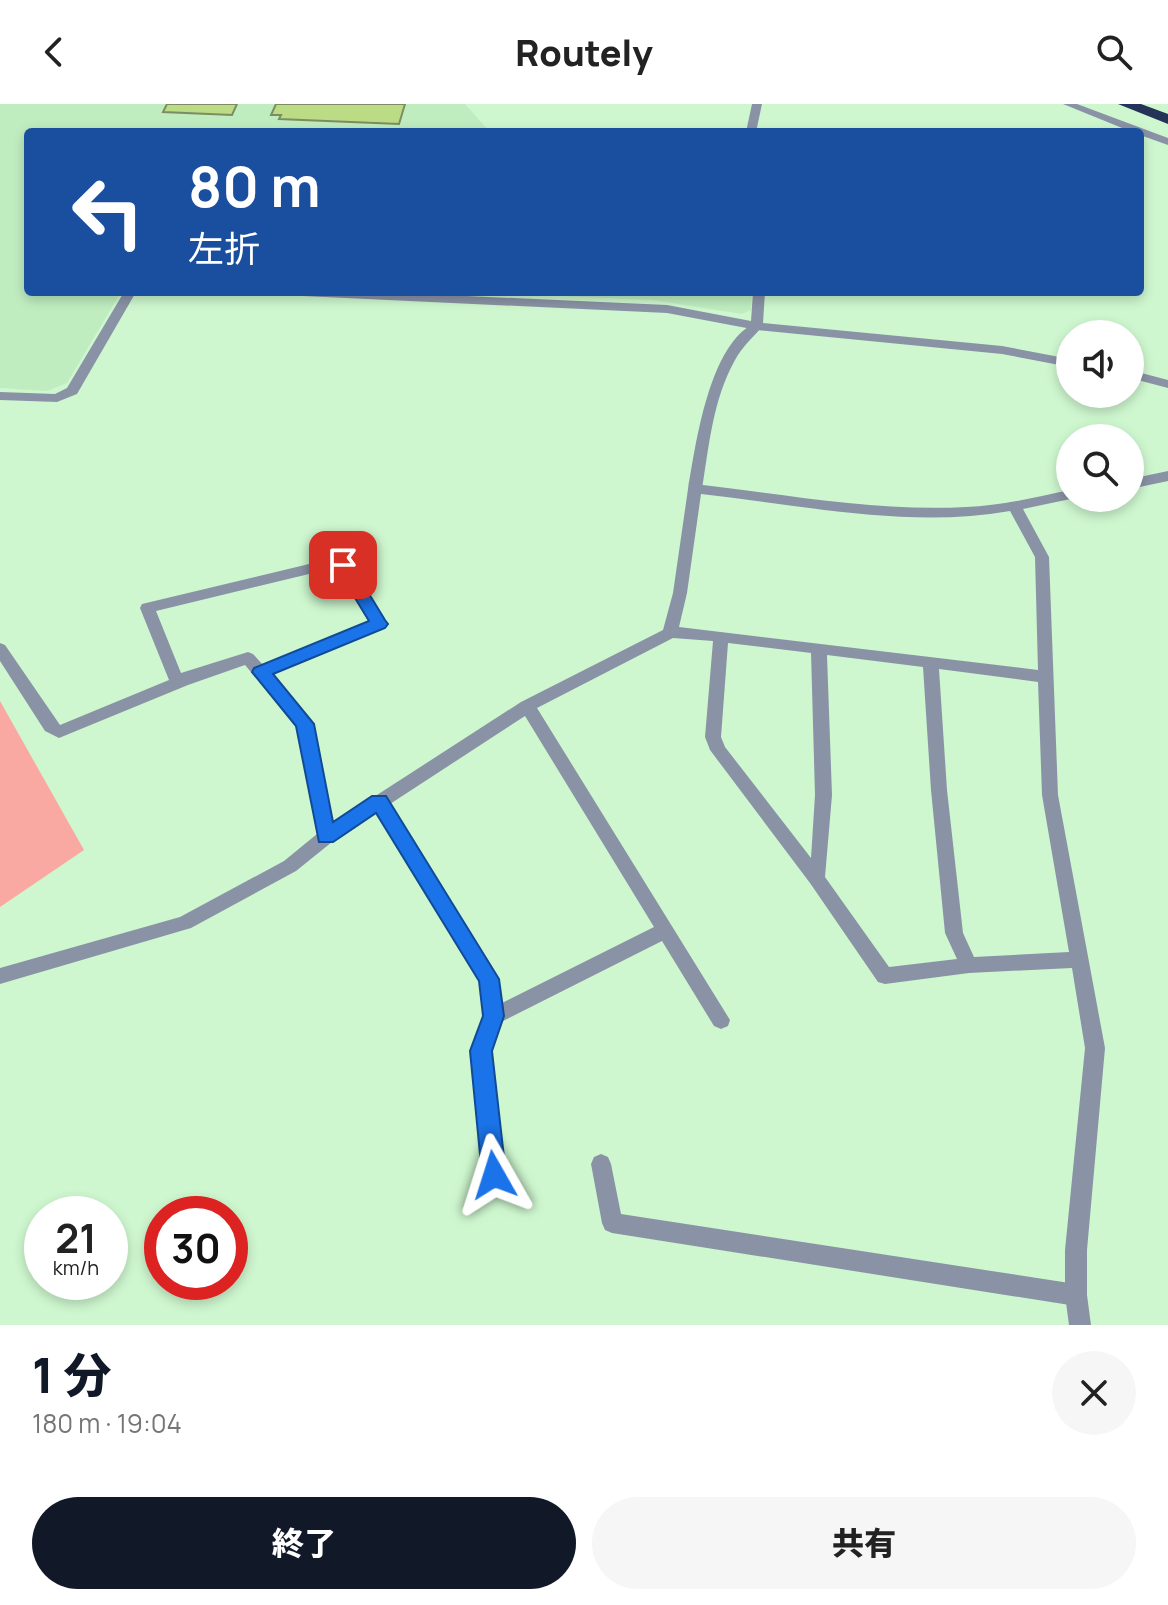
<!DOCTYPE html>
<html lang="ja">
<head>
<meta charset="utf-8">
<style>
  :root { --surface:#fff; --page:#f6f6f6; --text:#222; --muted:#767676; --accent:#111827 }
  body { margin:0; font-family:Manrope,"Noto Sans JP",sans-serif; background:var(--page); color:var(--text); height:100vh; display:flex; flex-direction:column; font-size:30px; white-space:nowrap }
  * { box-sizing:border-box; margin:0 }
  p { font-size:26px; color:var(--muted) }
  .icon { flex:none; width:44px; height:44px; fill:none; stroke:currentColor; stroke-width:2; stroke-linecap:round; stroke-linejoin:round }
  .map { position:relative; height:1221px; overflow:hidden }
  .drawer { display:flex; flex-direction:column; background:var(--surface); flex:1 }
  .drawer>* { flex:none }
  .hud { position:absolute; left:24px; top:24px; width:1120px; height:168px; border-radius:8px; box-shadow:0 4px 12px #0003; background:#1a4fa0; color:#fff; overflow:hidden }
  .controls { position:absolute; left:1056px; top:216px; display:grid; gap:16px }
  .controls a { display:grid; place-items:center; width:88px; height:88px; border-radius:50%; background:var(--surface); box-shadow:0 4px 12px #0003; font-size:40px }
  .speed { position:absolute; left:24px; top:1092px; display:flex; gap:16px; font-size:40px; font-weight:700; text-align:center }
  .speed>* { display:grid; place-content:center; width:104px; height:104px; border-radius:50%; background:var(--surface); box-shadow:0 4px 12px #0003; line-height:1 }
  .speed small { font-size:20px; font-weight:400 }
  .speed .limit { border:12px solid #d22; background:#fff; color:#111 }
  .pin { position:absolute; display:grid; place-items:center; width:68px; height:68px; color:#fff; margin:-34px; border-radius:16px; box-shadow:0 4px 12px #0006 }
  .me { position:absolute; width:88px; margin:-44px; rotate:354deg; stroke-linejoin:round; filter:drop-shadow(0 0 6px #0008) }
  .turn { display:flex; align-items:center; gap:28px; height:168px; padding:0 32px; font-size:36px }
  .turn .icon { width:104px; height:104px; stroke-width:2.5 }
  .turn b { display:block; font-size:56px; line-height:68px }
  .round { display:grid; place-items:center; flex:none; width:84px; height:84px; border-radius:42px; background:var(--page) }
  .overview { display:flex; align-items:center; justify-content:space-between; height:136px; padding:0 32px }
  h1 { font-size:48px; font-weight:800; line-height:60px; color:var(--accent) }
  .action { display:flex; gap:16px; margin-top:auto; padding:16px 32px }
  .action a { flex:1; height:92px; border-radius:48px; background:var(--accent); color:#fff; font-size:32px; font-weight:800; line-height:92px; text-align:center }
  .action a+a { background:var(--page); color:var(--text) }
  header { display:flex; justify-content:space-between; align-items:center; height:104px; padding:0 32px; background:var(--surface); font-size:36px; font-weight:800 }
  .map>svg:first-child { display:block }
  .built { fill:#bfedc0 }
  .green { fill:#f9a9a1 }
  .building { fill:#bbdc85; stroke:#7c8e61; stroke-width:2 }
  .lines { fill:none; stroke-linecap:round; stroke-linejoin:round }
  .lane { fill:#8a93a6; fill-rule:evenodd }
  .street { fill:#8a93a6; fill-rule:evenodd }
  .highway { fill:#243357; fill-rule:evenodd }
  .route { fill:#1a73e8; stroke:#114b97; stroke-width:2 }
</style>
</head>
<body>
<header><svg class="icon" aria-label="back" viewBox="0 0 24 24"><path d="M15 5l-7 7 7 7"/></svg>Routely<svg class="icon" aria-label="search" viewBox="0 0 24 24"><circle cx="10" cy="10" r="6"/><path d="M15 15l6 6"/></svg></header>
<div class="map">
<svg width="1168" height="1221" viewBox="0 0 1168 1221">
  <rect width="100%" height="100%" fill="#cef7cf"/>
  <g class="built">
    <path d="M0,0H465L490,28H28V188H121L67,279L47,287L0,284Z"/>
    <path d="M477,188H752L751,206L742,210L652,196Z"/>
  </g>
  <path class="green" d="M0,597L84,746L0,803Z"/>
  <g class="building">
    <path d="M167,0H237L232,11L163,8Z"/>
    <path d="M276,0H405L399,20L279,15L281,11H271Z"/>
  </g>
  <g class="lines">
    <g class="lane">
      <path d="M757,218L763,222C753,233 742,243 735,256C713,295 709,342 702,385L700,388H690L688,385C696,340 709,238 757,218Z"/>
      <path d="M601,1050L608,1053L611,1060L621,1110L1076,1180L1084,1183L1087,1191L1084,1199L1076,1202L612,1129L605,1126L602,1119L591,1060L594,1053Z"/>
    </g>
    <g class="street">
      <path d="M752,0H762L756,28H746Z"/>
      <path d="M1063,0H1077L1168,34V41L1140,31V28H1132Z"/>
      <path d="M124,188H136L77,290L57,298L0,296V288L55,290L67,284Z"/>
      <path d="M297,188H380L667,201L751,217L753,188H765L763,219L1002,242L1070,255V263L1002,250L757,226L667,209L303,192Z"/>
      <path d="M1130,266L1168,276V284L1130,274Z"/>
      <path d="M1168,367V377L1130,385V375Z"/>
      <path d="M695,380C785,390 876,408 966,403C1001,402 1036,393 1070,386V394H1075L1023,405L1049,453L1058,691L1105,944L1087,1146V1191L1091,1221H1069L1065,1191V1146L1085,944L1072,864L969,869L885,880L878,878L810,779L710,646L705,633L713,537L673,534L537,604L730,916L728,922L721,925L714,922L662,837L501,918L491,947L504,1071L501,1078L494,1081L487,1078L484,1071L471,947L485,912L480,877L377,708L332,738L296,767L191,824L0,880V864L180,813L284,757L317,730L297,622L245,561L188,581L59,634L45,627L0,557V539L5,541L60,621L169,576L140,504L142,500L334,454L348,457L387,520L384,524L271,570L313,620L332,720L521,598L663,526L673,489L688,385ZM701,390C803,401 908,425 1010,407L1035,453L1038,566L679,523L687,489ZM334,464L338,465L370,518L263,561L253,550L248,548L181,569L156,507ZM728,539L811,549L815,691L811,754L725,643L721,633ZM827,551L923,563L931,686L945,829L957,855L889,863L825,773L832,691ZM939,565L1038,578L1042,691L1069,848L974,853L963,829L947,686ZM525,612L654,823L502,899L496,869L390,700Z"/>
    </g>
    <path class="highway" d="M1118,0H1141L1168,10V20Z"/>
  </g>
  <path class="route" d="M343,455L349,457L385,516L388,520L385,524L273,570L314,620L333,718L372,692H386L499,875L504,912L492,947L506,1071L502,1079L494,1082L486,1079L482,1071L470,947L483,912L479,877L376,709L333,738H319L296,622L252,568L254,564L369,517L335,461Z"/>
</svg>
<div class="controls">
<a><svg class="icon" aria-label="sound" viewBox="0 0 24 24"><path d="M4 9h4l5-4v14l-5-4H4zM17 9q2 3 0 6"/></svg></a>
<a><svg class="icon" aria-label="search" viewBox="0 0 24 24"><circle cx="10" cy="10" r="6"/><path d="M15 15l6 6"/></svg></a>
</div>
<div class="speed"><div>21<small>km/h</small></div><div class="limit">30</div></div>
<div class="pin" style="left:343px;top:461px;background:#d93025"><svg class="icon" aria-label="arrive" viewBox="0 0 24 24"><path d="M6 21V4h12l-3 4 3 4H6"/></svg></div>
<svg class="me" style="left:494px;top:1071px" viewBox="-20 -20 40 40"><path d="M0-17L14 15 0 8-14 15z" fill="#1a73e8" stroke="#fff" stroke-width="4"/></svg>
<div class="hud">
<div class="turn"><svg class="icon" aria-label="left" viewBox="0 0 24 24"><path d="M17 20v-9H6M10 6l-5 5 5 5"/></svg><div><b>80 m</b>左折</div></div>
</div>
</div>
<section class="drawer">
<div class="overview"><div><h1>1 分</h1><p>180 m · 19:04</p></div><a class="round"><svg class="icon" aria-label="close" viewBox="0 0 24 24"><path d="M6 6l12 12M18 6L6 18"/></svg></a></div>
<div class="action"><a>終了</a><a>共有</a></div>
</section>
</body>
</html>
